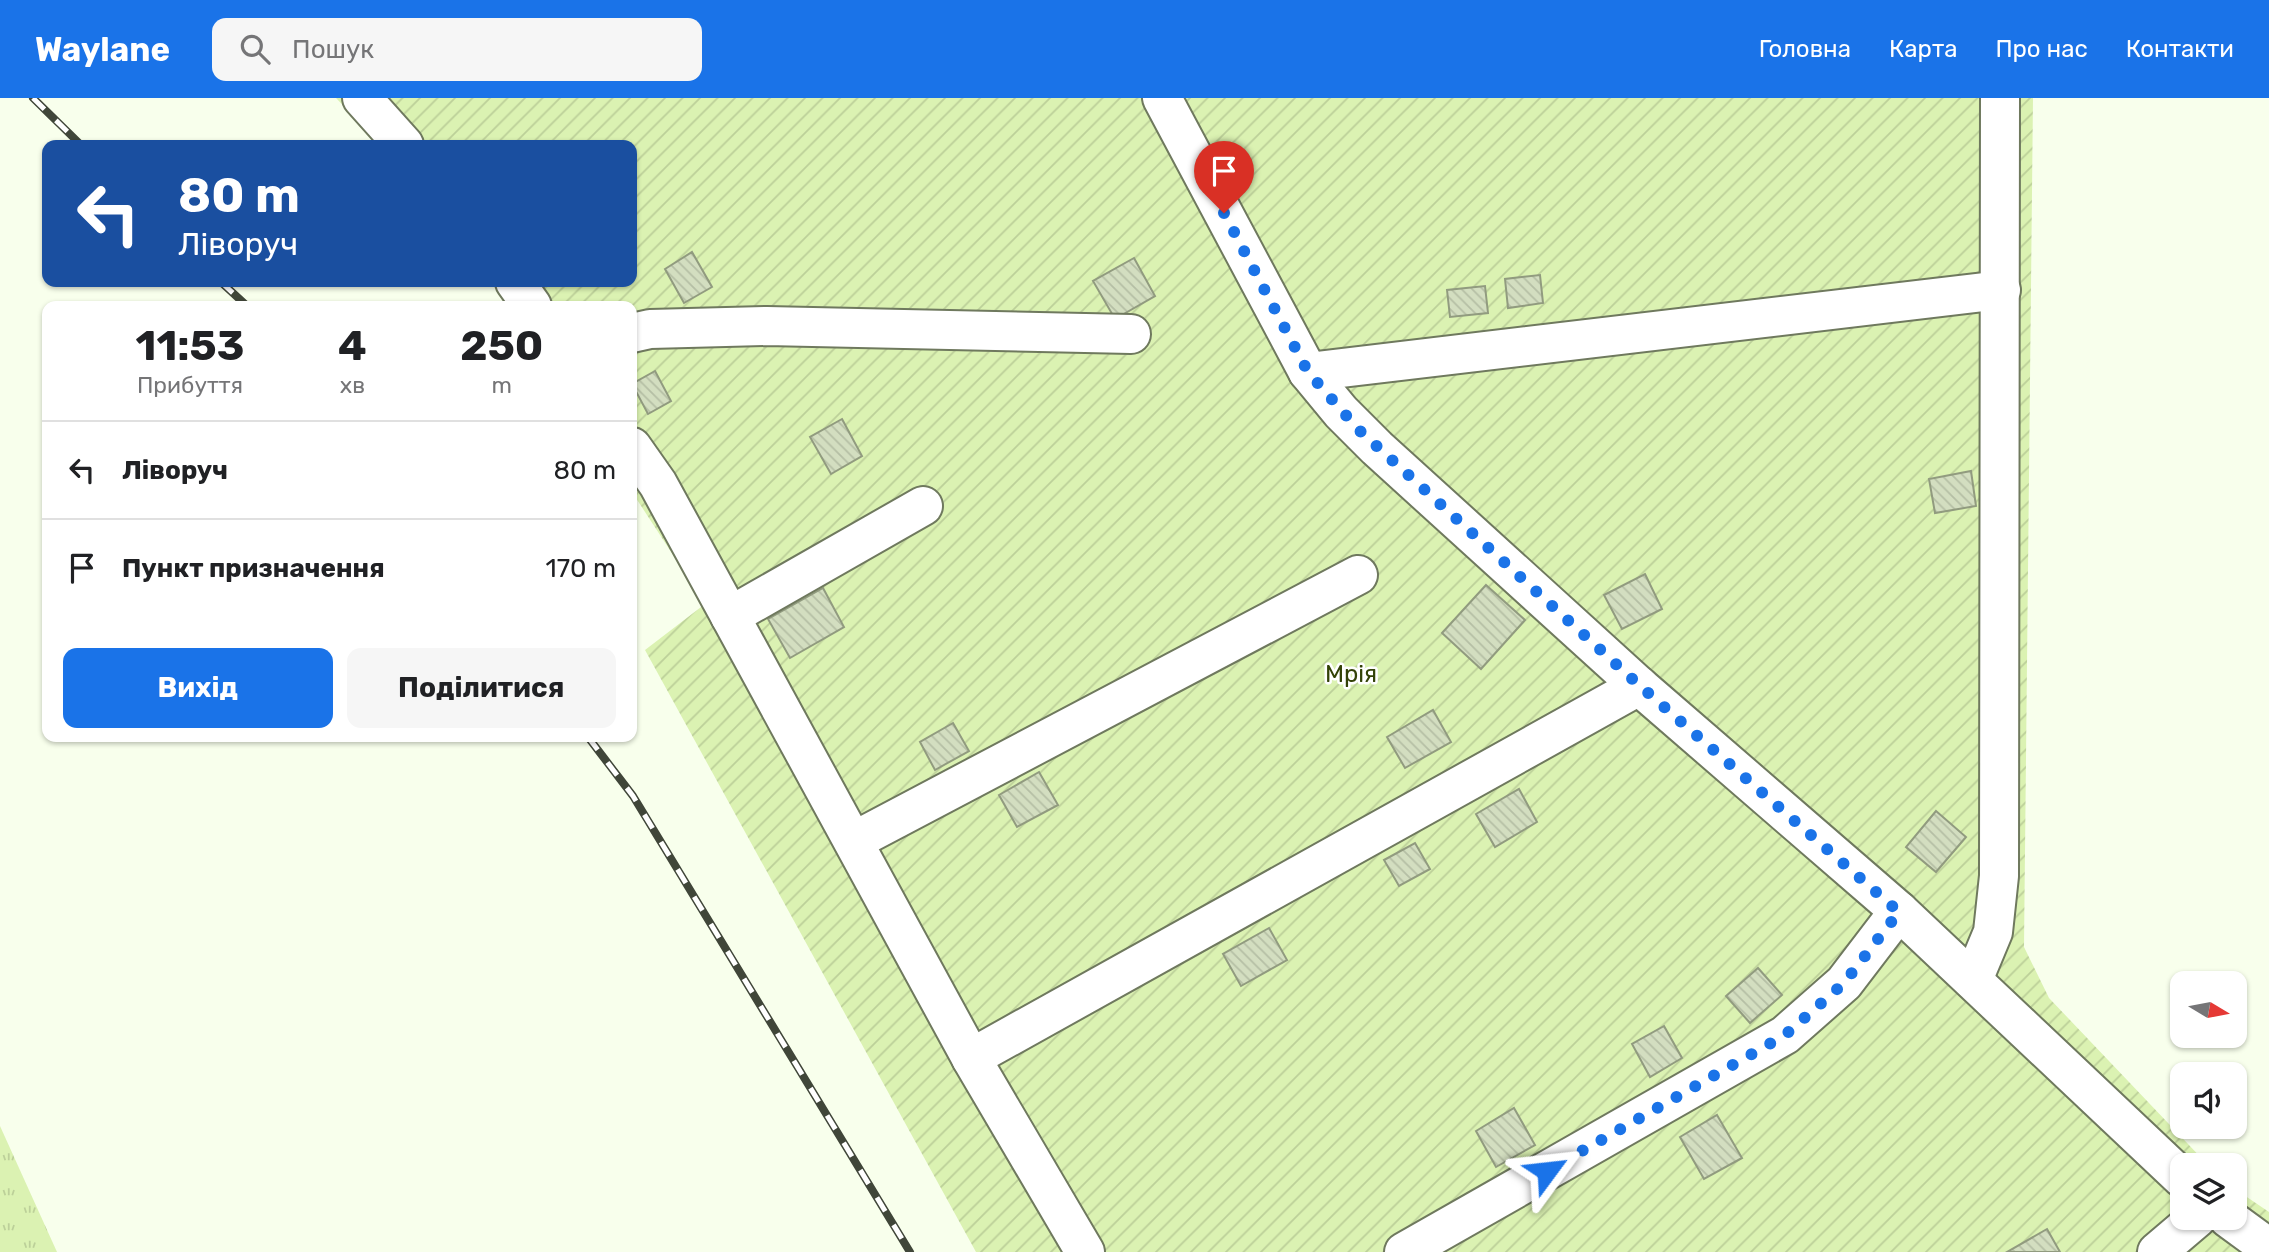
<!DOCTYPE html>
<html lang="uk">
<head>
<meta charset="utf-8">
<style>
  :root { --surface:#fff; --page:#f6f6f6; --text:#202124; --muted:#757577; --line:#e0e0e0; --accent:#1a73e8 }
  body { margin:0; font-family:Rubik,sans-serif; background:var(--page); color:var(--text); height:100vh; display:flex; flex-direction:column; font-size:26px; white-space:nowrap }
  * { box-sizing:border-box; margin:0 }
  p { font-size:23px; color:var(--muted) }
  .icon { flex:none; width:38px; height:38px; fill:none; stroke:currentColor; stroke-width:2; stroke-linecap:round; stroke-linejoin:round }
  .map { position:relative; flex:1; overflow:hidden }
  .drawer { position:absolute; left:42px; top:203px; width:595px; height:441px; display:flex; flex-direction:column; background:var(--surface); border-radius:14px; box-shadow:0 2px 5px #0004 }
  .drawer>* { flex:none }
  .banner { position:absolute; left:42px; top:42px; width:595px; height:147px; border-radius:14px; box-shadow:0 2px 5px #0004; background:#1a4fa0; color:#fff; overflow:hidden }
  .needle { width:46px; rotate:100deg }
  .buttons { position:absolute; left:2170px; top:873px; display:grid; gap:14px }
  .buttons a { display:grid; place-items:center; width:77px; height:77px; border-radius:14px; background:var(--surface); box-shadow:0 2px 5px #0004; font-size:35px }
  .pin { position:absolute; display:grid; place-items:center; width:60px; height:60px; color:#fff; margin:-72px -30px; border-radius:50% 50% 50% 0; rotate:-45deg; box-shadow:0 0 7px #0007 }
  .pin .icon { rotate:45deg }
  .me { position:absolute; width:77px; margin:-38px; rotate:60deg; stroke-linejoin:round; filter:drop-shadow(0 0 5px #0008) }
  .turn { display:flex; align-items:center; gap:24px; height:147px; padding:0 21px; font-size:32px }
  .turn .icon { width:91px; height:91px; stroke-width:2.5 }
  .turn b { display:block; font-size:49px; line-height:60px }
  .eta { display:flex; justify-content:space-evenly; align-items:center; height:119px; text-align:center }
  .eta b { font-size:42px; font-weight:700; line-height:49px }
  .button { display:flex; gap:14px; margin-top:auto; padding:14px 21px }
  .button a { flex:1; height:80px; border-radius:14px; background:var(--accent); color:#fff; font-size:28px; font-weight:700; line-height:80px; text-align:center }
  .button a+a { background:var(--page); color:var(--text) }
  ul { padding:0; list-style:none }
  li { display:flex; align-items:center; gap:21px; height:98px; padding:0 21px; border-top:2px solid var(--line) }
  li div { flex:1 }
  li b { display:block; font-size:26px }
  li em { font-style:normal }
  header { display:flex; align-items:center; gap:42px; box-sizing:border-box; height:98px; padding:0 35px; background:var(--accent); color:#fff }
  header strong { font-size:33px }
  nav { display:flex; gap:38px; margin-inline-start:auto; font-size:24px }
  .search { width:490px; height:63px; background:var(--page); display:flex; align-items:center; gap:18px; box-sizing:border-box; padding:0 24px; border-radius:14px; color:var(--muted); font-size:26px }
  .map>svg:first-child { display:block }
  .grass { fill:url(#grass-tufts) }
  .garden { fill:url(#garden-furrows) }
  .building { fill:url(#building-back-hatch); stroke:#919b7f; stroke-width:2 }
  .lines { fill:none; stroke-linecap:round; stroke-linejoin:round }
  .minor-casing { stroke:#6f795e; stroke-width:42 }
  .minor { stroke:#fff; stroke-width:38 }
  .rail-casing { stroke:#404639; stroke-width:8 }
  .rail { stroke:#fff; stroke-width:5; stroke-dasharray:16; stroke-linecap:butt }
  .route { stroke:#1a73e8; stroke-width:12; stroke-dasharray:0 21.6 }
  .labels { text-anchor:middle; stroke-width:5; stroke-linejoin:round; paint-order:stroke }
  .park-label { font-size:24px; fill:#334207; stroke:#fff }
</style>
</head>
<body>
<header>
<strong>Waylane</strong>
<div class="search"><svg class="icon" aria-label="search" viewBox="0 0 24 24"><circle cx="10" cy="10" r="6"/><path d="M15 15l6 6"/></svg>Пошук</div>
<nav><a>Головна</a><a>Карта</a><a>Про нас</a><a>Контакти</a></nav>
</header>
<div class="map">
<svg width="2269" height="1154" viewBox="0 0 2269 1154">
  <defs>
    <pattern id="grass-tufts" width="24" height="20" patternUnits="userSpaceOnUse" patternTransform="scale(1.75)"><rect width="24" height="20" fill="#dbf2b2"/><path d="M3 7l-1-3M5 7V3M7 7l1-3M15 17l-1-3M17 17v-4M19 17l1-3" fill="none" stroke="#bcd099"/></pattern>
    <pattern id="garden-furrows" width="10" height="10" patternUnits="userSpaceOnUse" patternTransform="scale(1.75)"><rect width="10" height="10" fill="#dbf2b2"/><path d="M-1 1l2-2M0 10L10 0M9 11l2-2" fill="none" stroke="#bcd099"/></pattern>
    <pattern id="building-back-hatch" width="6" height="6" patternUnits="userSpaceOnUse" patternTransform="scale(1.75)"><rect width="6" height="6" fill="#d3dec0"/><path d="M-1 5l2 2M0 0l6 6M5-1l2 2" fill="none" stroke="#b5bfa5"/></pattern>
  </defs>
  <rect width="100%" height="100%" fill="#f8ffec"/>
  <path class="grass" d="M0,1028L57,1154H0Z"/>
  <path class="garden" d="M336,0H2033L2024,849L2049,900L2208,1067L2182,1068V1120H2235V1091L2269,1114V1154H976L645,552L705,506L632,394V208H510L494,184H632V47H381Z"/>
  <g class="building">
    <path d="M692,154L712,189L684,205L665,171Z"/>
    <path d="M1134,160L1155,198L1115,221L1093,183Z"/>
    <path d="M1540,177L1543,205L1508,210L1505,181Z"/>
    <path d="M1485,188L1488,215L1450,219L1447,192Z"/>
    <path d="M655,273L671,303L648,316L632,286Z"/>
    <path d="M842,321L862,358L831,376L810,339Z"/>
    <path d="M1971,373L1976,408L1935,415L1929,381Z"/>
    <path d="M1645,476L1662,511L1622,531L1604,497Z"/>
    <path d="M1486,487L1525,522L1481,571L1442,535Z"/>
    <path d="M823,490L844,529L790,560L768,521Z"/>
    <path d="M1433,612L1451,644L1405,670L1387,639Z"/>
    <path d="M953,625L969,653L935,672L920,644Z"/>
    <path d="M1039,674L1058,707L1017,729L999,697Z"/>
    <path d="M1519,691L1537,724L1495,749L1476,716Z"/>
    <path d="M1936,713L1966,739L1936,774L1906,749Z"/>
    <path d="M1415,745L1430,771L1399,788L1384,762Z"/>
    <path d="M1269,830L1287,862L1241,888L1223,856Z"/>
    <path d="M1758,870L1782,897L1750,925L1726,898Z"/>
    <path d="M1664,928L1682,960L1650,979L1632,946Z"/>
    <path d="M1514,1010L1535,1047L1496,1069L1476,1033Z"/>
    <path d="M1717,1017L1742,1060L1704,1081L1680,1039Z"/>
    <path d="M2047,1131L2060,1154H2007Z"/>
  </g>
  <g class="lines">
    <g class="minor-casing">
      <g id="minor">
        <path d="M362,0L404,47"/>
        <path d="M1162,0L1308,274L1341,314L1377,350L1639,588L1899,813L2182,1080"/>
        <path d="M515,184L532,208"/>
        <path d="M632,235L650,231L767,228L1131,236"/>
        <path d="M1308,274L2001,192"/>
        <path d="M632,349L658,386L971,960L1085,1154"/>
        <path d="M730,518L923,408"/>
        <path d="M854,743L1358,477"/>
        <path d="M1973,882L1993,834L1999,778L2000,0"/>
        <path d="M971,960L1639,588"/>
        <path d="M2228,1120L2269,1150"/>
        <path d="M1404,1154L1785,937L1844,885L1899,813"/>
        <path d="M2157,1154L2197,1120"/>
      </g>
    </g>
    <use href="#minor" class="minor"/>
    <g class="rail-casing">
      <g id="rail">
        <path d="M33,0L81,47"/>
        <path d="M221,184L247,208"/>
        <path d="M588,639L633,698L910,1154"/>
      </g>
    </g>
    <use href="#rail" class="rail"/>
  </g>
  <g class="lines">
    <path class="route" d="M1224,115L1308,274L1359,332L1639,587L1899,814L1844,885L1785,937L1547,1073"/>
  </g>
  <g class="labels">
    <g class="park-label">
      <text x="1351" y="584">Мрія</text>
    </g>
  </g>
</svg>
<div class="buttons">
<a><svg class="needle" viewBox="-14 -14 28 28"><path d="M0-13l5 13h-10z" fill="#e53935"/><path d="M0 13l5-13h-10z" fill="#757577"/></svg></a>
<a><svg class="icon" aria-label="sound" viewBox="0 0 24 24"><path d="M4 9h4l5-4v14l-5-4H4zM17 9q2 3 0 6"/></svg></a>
<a><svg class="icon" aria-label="layers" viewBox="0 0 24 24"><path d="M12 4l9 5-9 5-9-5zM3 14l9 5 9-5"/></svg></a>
</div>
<div class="pin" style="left:1224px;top:115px;background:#d93025"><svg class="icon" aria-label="arrive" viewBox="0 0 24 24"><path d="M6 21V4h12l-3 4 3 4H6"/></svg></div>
<svg class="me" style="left:1547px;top:1073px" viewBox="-20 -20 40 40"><path d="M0-17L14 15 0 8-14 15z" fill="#1a73e8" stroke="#fff" stroke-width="4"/></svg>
<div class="banner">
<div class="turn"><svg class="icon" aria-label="left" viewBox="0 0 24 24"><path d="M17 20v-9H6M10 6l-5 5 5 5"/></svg><div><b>80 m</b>Ліворуч</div></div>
</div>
<section class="drawer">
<div class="eta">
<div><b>11:53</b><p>Прибуття</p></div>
<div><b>4</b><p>хв</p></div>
<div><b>250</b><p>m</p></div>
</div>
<ul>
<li><svg class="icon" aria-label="left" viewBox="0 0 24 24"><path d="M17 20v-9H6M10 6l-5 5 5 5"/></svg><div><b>Ліворуч</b></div><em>80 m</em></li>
<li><svg class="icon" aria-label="arrive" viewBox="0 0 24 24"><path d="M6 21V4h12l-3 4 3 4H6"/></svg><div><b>Пункт призначення</b></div><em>170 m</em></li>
</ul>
<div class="button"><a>Вихід</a><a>Поділитися</a></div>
</section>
</div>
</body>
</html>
